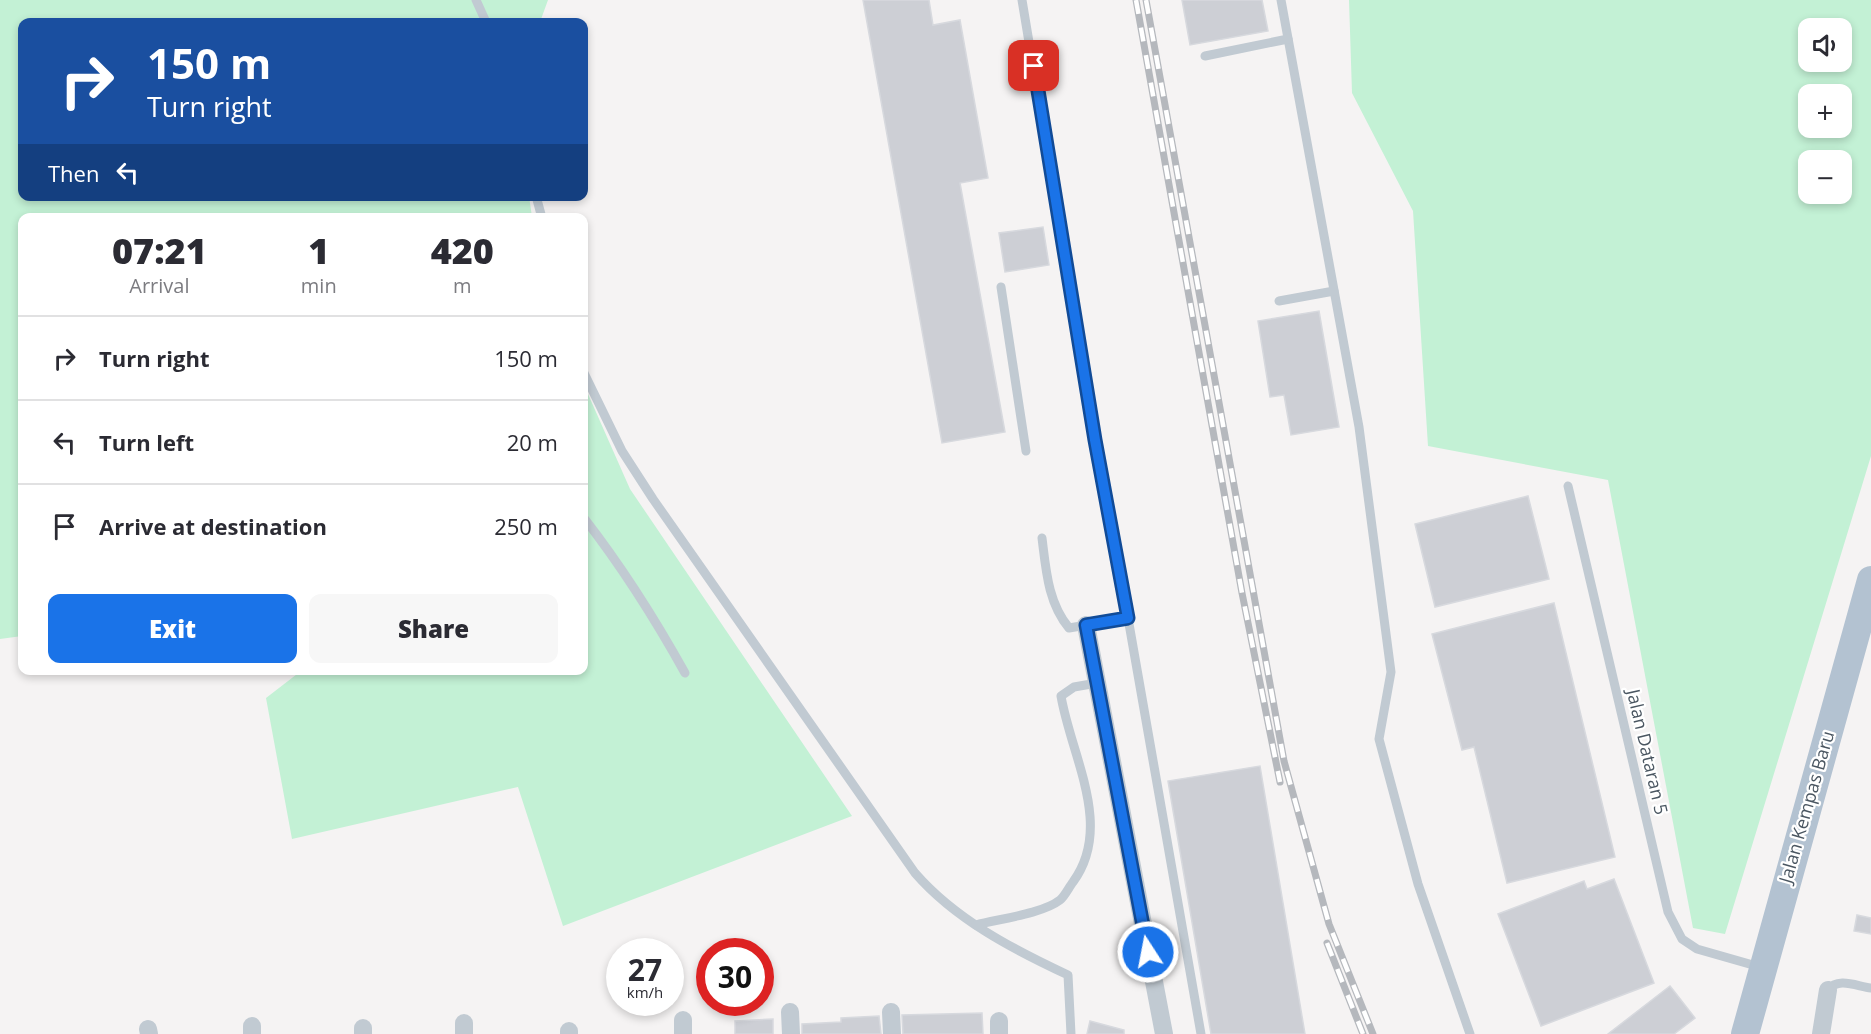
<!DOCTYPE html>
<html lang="en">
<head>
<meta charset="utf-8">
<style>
  :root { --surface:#fff; --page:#f7f7f7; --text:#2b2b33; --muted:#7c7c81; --line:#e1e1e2; --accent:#1a73e8 }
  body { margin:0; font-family:"Open Sans",sans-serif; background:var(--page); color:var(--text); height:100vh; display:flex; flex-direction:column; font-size:22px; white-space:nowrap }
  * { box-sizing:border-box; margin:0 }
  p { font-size:20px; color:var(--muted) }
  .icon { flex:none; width:33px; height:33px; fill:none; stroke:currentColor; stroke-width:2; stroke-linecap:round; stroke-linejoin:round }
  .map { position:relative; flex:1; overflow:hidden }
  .side { position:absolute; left:18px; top:213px; width:570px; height:462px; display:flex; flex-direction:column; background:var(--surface); border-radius:12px; box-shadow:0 3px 9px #0003 }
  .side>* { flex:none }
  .banner { position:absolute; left:18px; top:18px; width:570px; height:183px; border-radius:12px; box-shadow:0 3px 9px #0003; background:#1a4fa0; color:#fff; overflow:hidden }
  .buttons { position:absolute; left:1798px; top:18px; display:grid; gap:12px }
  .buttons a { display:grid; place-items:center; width:54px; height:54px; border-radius:12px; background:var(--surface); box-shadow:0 3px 9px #0003; font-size:30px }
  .speed { position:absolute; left:606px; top:938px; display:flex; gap:12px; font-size:30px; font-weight:700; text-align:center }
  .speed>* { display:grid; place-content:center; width:78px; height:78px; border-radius:50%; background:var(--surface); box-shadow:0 3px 9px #0003; line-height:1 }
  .speed small { font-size:15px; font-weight:400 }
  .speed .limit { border:9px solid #d22; background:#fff; color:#111 }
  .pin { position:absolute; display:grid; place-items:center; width:51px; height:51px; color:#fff; margin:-26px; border-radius:12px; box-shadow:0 3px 9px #0006 }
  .me { position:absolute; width:66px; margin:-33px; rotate:349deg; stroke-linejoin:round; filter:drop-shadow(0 0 4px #0008) }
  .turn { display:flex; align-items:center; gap:21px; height:126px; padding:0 30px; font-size:27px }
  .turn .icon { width:78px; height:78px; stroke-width:2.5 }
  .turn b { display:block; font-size:42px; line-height:51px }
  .then { display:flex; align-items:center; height:57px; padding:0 30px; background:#0003; gap:12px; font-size:22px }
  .eta { display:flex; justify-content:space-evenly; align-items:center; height:102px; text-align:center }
  .eta b { font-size:36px; font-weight:800; line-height:42px }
  .primary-button { display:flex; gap:12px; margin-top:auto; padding:12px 30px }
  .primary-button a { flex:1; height:69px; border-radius:12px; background:var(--accent); color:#fff; font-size:24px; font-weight:800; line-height:69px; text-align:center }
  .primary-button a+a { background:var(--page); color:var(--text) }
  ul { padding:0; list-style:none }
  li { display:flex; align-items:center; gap:18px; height:84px; padding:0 30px; border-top:2px solid var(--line) }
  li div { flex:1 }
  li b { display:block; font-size:22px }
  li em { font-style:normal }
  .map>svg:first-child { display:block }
  .green { fill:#c3f1d5; fill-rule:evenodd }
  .building { fill:#cdcfd5; stroke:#d7d9de; stroke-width:1.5 }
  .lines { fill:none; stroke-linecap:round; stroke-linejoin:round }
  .service { stroke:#c1cad2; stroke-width:9 }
  .minor { stroke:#c1cad2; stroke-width:18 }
  .primary { stroke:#b3c2d1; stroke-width:28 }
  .rail-casing { stroke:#b5b8bd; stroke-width:7 }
  .rail { stroke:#fff; stroke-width:4.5; stroke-dasharray:14; stroke-linecap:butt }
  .route-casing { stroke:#114b97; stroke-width:15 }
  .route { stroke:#1a73e8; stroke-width:10 }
  .labels { text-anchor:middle; stroke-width:4.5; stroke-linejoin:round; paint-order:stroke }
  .street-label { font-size:18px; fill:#4a5661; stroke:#fff }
</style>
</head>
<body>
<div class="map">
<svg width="1871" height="1034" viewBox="0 0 1871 1034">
  <rect width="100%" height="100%" fill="#f5f3f3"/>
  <g class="green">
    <path d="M0,0H548L540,22H22V196H529L532,217L22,218V636L0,639Z"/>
    <path d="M1349,0H1871V456L1725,934L1693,928L1608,480L1428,446L1413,211L1352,93ZM1809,28H1842V62H1809ZM1809,94H1842V128H1809ZM1809,160H1842V194H1809Z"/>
    <path d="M584,385L630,489L852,816L563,926L518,787L292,839L266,698L301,671L584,670Z"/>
  </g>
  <g class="building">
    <path d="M863,0H929L933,25L960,20L988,178L960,183L1005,432L942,443Z"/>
    <path d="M1182,0H1262L1268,31L1190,45Z"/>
    <path d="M1043,227L1049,265L1005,272L999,233Z"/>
    <path d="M1319,311L1339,427L1291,435L1284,395L1270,397L1258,321Z"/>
    <path d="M1528,496L1549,579L1435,607L1415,524Z"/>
    <path d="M1554,603L1615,857L1507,883L1474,747L1462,750L1432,634Z"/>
    <path d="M1260,766L1305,1034H1211L1168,781Z"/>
    <path d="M1614,879L1654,983L1541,1026L1498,914L1584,881L1587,889Z"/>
    <path d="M1857,915L1871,918V934L1854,931Z"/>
    <path d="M1670,986L1695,1018L1674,1034H1608Z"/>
    <path d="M982,1013L983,1034H903L902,1015Z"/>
    <path d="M879,1016L881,1034H802V1024L841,1022V1018Z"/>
    <path d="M773,1019V1034H735V1021Z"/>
    <path d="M1090,1021L1124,1030V1034H1087Z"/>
  </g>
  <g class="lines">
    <g class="service">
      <path d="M476,0L486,22"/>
      <path d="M1022,0L1095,440L1128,618L1069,628C1048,603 1046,570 1042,538"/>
      <path d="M1281,0L1359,427L1391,672L1379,739L1418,884L1470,1034"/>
      <path d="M1205,56L1288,39"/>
      <path d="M536,196L542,218"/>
      <path d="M1001,287L1026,451"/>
      <path d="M1279,301L1334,291"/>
      <path d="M584,373L622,451L653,499L915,873C955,919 1012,949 1068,975L1071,1034"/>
      <path d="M1568,486L1668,912L1682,939L1697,949L1760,967"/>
      <path d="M584,518C622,567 655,619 685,673"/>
      <path d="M1128,618L1201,1034"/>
      <path d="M976,925C998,919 1042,914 1060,900C1065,896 1069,887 1073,882C1114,826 1071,756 1061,696L1074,687L1097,683"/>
      <path d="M1828,990C1838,977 1856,986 1871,988"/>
    </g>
    <g class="minor">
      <path d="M1086,625L1164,1034"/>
      <path d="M790,1012L791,1034"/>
      <path d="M891,1012L892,1034"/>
      <path d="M683,1020V1034"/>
      <path d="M464,1023V1034"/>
      <path d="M252,1026V1034"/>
      <path d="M363,1028V1034"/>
      <path d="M148,1029L149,1034"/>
      <path d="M569,1031V1034"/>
      <path d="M999,1034V1021"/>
      <path d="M1821,1034L1828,990"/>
    </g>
    <path class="primary" d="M1745,1034L1871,580"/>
    <g class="rail-casing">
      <g id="rail">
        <path d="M1136,0L1242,593L1280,782"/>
        <path d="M1146,0L1284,761L1329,924L1373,1034"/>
        <path d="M1327,943L1363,1034"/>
      </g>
    </g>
    <use href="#rail" class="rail"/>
  </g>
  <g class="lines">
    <g class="route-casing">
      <path id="route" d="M1034,66L1095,440L1128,618L1086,625L1148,952"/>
    </g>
    <use href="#route" class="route"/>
  </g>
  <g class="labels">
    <g class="street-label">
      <text transform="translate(1647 752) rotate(77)" y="6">Jalan Dataran 5</text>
      <text transform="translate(1807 807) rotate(-74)" y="6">Jalan Kempas Baru</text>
    </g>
  </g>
</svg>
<div class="buttons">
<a><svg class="icon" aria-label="sound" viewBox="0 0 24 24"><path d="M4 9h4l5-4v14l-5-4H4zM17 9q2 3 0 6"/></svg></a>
<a>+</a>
<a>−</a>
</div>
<div class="speed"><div>27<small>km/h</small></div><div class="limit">30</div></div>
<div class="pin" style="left:1034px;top:66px;background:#d93025"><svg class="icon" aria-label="arrive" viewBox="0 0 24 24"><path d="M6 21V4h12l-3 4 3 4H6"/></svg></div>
<svg class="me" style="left:1148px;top:952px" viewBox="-20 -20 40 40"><circle r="17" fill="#1a73e8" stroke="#fff" stroke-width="3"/><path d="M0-11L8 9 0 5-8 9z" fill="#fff"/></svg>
<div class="banner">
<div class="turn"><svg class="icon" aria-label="right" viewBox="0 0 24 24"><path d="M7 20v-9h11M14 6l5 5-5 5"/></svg><div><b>150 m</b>Turn right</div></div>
<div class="then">Then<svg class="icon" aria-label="left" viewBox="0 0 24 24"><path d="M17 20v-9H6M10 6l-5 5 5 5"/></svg></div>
</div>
<section class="side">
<div class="eta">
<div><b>07:21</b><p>Arrival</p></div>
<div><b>1</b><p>min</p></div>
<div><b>420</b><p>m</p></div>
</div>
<ul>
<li><svg class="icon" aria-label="right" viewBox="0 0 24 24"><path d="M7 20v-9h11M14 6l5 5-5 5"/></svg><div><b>Turn right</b></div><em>150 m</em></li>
<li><svg class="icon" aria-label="left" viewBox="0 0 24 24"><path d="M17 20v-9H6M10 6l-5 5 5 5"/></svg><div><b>Turn left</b></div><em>20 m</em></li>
<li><svg class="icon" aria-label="arrive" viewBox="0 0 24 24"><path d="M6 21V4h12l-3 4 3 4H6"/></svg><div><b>Arrive at destination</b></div><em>250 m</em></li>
</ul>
<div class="primary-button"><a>Exit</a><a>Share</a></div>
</section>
</div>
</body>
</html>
